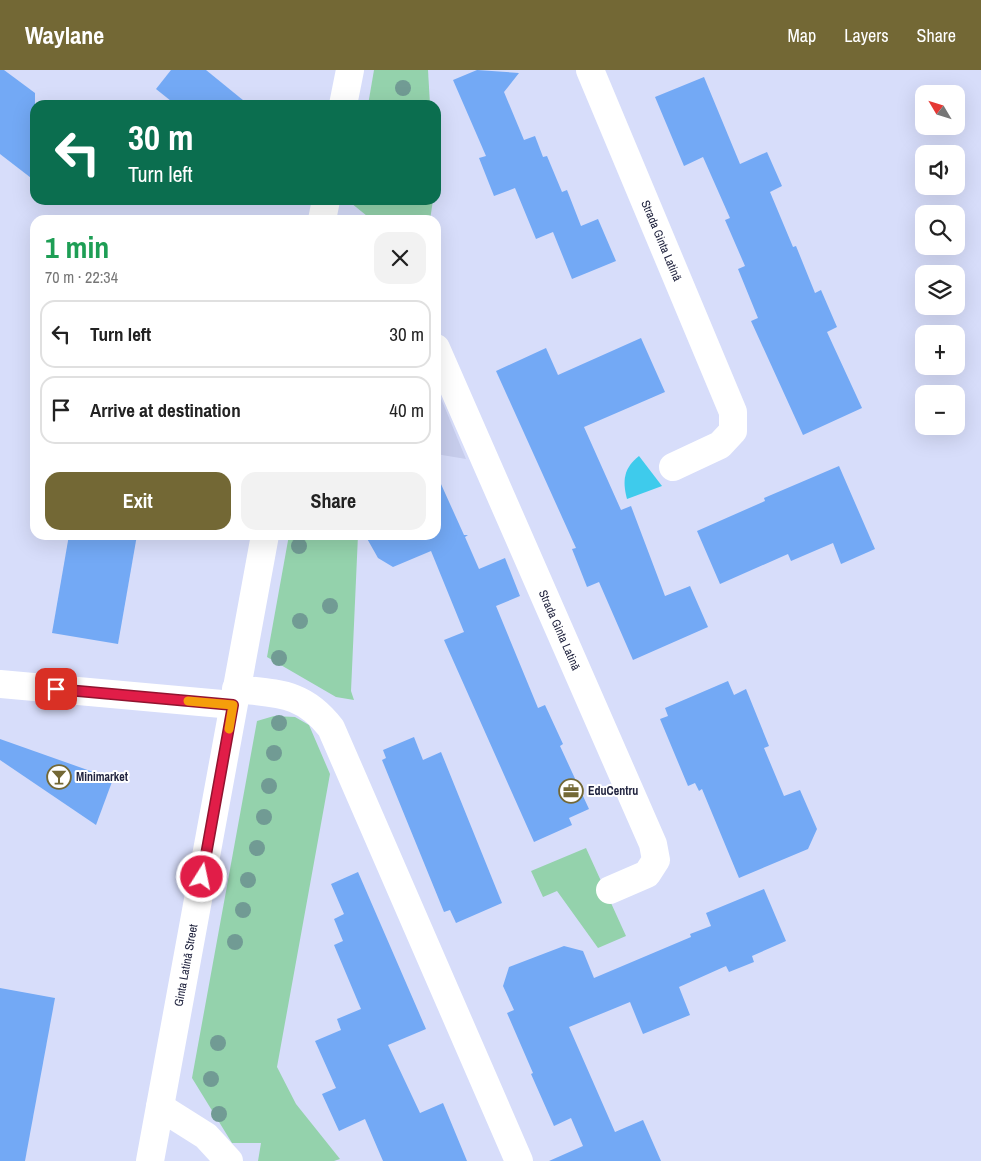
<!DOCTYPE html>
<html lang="en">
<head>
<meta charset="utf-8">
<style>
  :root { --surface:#fff; --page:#f2f2f2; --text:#222; --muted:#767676; --line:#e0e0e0; --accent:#736835 }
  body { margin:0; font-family:"Archivo Narrow",sans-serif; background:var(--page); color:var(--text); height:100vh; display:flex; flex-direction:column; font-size:19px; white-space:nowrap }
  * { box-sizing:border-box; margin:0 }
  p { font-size:16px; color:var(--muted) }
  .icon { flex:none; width:28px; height:28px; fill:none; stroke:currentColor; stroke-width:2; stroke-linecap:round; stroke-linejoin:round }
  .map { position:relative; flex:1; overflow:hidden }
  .panel { position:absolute; left:30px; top:145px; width:411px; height:325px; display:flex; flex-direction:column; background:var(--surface); border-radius:15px; box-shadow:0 5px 20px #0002 }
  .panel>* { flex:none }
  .top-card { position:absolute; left:30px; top:30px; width:411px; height:105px; border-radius:15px; box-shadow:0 5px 20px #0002; background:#0b6e4f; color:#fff; overflow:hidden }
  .needle { width:32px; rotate:308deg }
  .tools { position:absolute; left:915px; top:15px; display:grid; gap:10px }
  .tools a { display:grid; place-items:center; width:50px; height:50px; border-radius:10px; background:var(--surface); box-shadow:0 5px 20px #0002; font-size:25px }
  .pin { position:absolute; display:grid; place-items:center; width:42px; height:42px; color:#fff; margin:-21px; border-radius:10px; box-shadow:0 2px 8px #0006 }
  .me { position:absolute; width:55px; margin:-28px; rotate:10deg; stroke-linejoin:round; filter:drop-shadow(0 0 4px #0008) }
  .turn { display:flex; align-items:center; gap:18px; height:105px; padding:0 15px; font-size:22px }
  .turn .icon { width:65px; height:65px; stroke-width:2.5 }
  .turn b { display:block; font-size:35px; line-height:42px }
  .round { display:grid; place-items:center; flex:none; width:52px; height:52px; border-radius:15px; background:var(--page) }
  .overview { display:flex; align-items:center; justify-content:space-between; height:85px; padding:0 15px }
  h1 { font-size:30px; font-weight:700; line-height:38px; color:#1e9e55 }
  .cta { display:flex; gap:10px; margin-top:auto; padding:10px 15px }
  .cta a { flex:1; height:58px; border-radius:15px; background:var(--accent); color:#fff; font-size:20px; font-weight:700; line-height:58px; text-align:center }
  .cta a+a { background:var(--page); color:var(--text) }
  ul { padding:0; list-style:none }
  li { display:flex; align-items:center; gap:15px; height:68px; margin:0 10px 8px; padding:0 5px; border:2px solid var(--line); border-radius:15px }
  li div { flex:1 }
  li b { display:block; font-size:19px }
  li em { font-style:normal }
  header { display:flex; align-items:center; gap:30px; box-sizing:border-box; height:70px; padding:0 25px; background:var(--accent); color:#fff }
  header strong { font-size:24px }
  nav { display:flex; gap:28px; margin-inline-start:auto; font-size:18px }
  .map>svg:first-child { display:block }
  .built { fill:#c7cdec }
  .green { fill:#94d2ac }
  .water { fill:#3ecbec }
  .building { fill:#73a9f5 }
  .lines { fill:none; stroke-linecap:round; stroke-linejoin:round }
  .minor { stroke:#fff; stroke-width:28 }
  .tree { fill:#719b94 }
  .route-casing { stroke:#92132f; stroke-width:12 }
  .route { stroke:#e11d48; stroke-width:9 }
  .slow { stroke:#f59e0b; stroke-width:9 }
  .labels { text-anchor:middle; stroke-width:4; stroke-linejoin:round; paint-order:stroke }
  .street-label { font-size:12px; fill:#21243f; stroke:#fff }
  .poi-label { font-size:12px; font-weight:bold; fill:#21243f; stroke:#fff; text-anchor:start }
</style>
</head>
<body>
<header>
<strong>Waylane</strong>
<nav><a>Map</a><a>Layers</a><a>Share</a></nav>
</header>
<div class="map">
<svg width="981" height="1091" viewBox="0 0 981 1091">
  <rect width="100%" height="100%" fill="#d7ddfa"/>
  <path class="built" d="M436,316L440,326L466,389L436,384Z"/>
  <g class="green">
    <path d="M374,0H428L430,35H368Z"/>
    <path d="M352,130H433L430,150H372L351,133Z"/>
    <path d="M289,465H358L351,621L354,630L336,627L267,587Z"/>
    <path d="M274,646L295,647L309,655L330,704L277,997L296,1034L340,1089L334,1091H258L261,1073H232L192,1008L257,651Z"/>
    <path d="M586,778L626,866L598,878L557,821L543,827L531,801Z"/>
  </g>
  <path class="water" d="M639,386L662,416L627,429C622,410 624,398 639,386Z"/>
  <g class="building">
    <path d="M0,0H4L35,23V111L0,84Z"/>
    <path d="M171,0H206L249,35H176L156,19Z"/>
    <path d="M477,0L519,3L504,22L524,70L535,66L543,87L547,86L562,122L567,120L581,156L598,149L616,191L572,209L553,162L536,169L515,118L494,126L479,88L486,86L453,10Z"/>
    <path d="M704,7L740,94L767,82L782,116L770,122L793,177L796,176L815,223L821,220L837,257L827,262L862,338L803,365L751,251L758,248L738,199L745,196L725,150L730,148L703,87L684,96L655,27Z"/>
    <path d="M641,268L665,322L584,357L621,440L631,436L665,526L690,516L708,557L633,590L599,512L587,517L572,479L576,478L496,301L546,278L558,305Z"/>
    <path d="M839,396L875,479L841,494L833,473L791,491L788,484L720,514L697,461L765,431L764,428Z"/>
    <path d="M436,403L464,465H468L465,467L479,499L505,488L520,526L496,536L538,638L545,635L563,674L560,676L589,739L569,748L572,755L534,772L444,570L464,562L431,481L393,497L378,488L365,465H436Z"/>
    <path d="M69,465H137L118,574L52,563Z"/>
    <path d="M728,611L734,625L746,619L769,676L764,678L784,726L800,720L817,759L808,779L739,808L702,719L699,721L695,713L688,716L660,649L668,646L665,638Z"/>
    <path d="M414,667L423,690L441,682L502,833L456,853L450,840L444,842L382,690L386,688L383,680Z"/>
    <path d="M0,669L113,709L96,755L0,690Z"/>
    <path d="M358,802L426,959L388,975L420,1043L443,1033L467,1091H383L365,1049L339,1061L322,1024L336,1018L315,971L341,960L337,949L361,939L334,875L343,871L334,849L344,844L331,814Z"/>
    <path d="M764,819L786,871L752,886L754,892L729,902L726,896L679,917L690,945L643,964L630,932L569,957L615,1062L643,1050L661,1091H549L583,1076L571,1048L554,1056L531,1004L533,1003L507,943L514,940L503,916L509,897L564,876L583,881L594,908L691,867L690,864L711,856L706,843Z"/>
    <path d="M0,918L55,928L25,1091H0Z"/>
  </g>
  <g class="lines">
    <g class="minor">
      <path id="s1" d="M590,0L733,342V361L720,375L673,397"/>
      <path d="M343,35L350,0"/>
      <path d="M322,150L326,130"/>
      <path id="s2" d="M436,278L653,774L656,790L647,804L610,820"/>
      <path d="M0,614L233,635"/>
      <path d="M236,619C279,624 303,622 331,658L519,1091"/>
      <path d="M160,1037L206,1066L229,1091"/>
      <path id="s3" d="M150,1091L265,465"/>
    </g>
  </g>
  <g class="tree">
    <circle cx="403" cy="18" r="8"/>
    <circle cx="299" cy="476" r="8"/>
    <circle cx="330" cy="536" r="8"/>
    <circle cx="300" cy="551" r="8"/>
    <circle cx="279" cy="588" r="8"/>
    <circle cx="279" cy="653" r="8"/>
    <circle cx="274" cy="683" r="8"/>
    <circle cx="269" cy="716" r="8"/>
    <circle cx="264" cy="747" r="8"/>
    <circle cx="257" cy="778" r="8"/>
    <circle cx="248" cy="810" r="8"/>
    <circle cx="243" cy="840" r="8"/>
    <circle cx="235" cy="872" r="8"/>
    <circle cx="218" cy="973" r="8"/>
    <circle cx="211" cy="1009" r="8"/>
    <circle cx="219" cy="1044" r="8"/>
  </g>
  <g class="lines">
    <g class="route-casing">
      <path id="route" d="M56,619L233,635L202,807"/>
    </g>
    <use href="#route" class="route"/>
    <path class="slow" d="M188,631L233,635L229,659"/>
  </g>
  <defs>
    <g id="bar-ring" transform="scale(1.25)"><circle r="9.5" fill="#fff" stroke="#736835" stroke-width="1.5"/><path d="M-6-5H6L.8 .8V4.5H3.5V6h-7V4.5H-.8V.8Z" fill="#736835"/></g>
    <g id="office-ring" transform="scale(1.25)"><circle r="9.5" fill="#fff" stroke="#736835" stroke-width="1.5"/><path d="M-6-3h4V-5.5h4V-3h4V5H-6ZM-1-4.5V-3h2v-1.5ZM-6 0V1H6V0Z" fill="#736835"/></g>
  </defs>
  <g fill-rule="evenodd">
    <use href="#bar-ring" x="59" y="707"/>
    <use href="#office-ring" x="571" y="721"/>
  </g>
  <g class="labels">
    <g class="street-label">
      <text dy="4" stroke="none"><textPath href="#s1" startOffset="185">Strada Ginta Latină</textPath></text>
      <text dy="4" stroke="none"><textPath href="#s2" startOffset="308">Strada Ginta Latină</textPath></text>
      <text dy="4" stroke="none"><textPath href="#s3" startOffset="199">Ginta Latină Street</textPath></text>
    </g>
    <g class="poi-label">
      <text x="76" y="711">Minimarket</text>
      <text x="588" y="725">EduCentru</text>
    </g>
  </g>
</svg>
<div class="tools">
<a><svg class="needle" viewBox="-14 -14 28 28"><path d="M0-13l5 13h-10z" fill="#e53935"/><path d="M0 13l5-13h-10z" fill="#767676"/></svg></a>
<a><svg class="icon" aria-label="sound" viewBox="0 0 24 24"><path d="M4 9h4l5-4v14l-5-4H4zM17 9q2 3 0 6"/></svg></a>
<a><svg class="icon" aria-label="search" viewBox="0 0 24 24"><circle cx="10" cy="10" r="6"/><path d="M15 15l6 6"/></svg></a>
<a><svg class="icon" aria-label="layers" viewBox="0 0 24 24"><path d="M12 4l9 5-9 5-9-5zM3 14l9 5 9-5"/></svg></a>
<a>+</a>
<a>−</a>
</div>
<div class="pin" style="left:56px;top:619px;background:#d93025"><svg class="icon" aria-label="arrive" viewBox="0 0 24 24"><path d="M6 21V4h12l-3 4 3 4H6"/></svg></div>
<svg class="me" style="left:202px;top:807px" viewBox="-20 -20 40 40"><circle r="17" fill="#e11d48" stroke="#fff" stroke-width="3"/><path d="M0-11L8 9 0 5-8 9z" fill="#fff"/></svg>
<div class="top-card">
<div class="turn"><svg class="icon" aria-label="left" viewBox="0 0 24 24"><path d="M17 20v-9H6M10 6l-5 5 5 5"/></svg><div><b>30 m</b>Turn left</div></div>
</div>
<section class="panel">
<div class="overview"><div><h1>1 min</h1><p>70 m · 22:34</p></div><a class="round"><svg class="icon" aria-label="close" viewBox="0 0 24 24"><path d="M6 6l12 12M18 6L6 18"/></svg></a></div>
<ul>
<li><svg class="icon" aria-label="left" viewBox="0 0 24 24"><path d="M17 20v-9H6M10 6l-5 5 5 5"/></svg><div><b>Turn left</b></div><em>30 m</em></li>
<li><svg class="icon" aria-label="arrive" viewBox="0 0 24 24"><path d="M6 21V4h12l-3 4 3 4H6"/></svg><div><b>Arrive at destination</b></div><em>40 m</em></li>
</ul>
<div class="cta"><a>Exit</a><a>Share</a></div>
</section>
</div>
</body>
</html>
